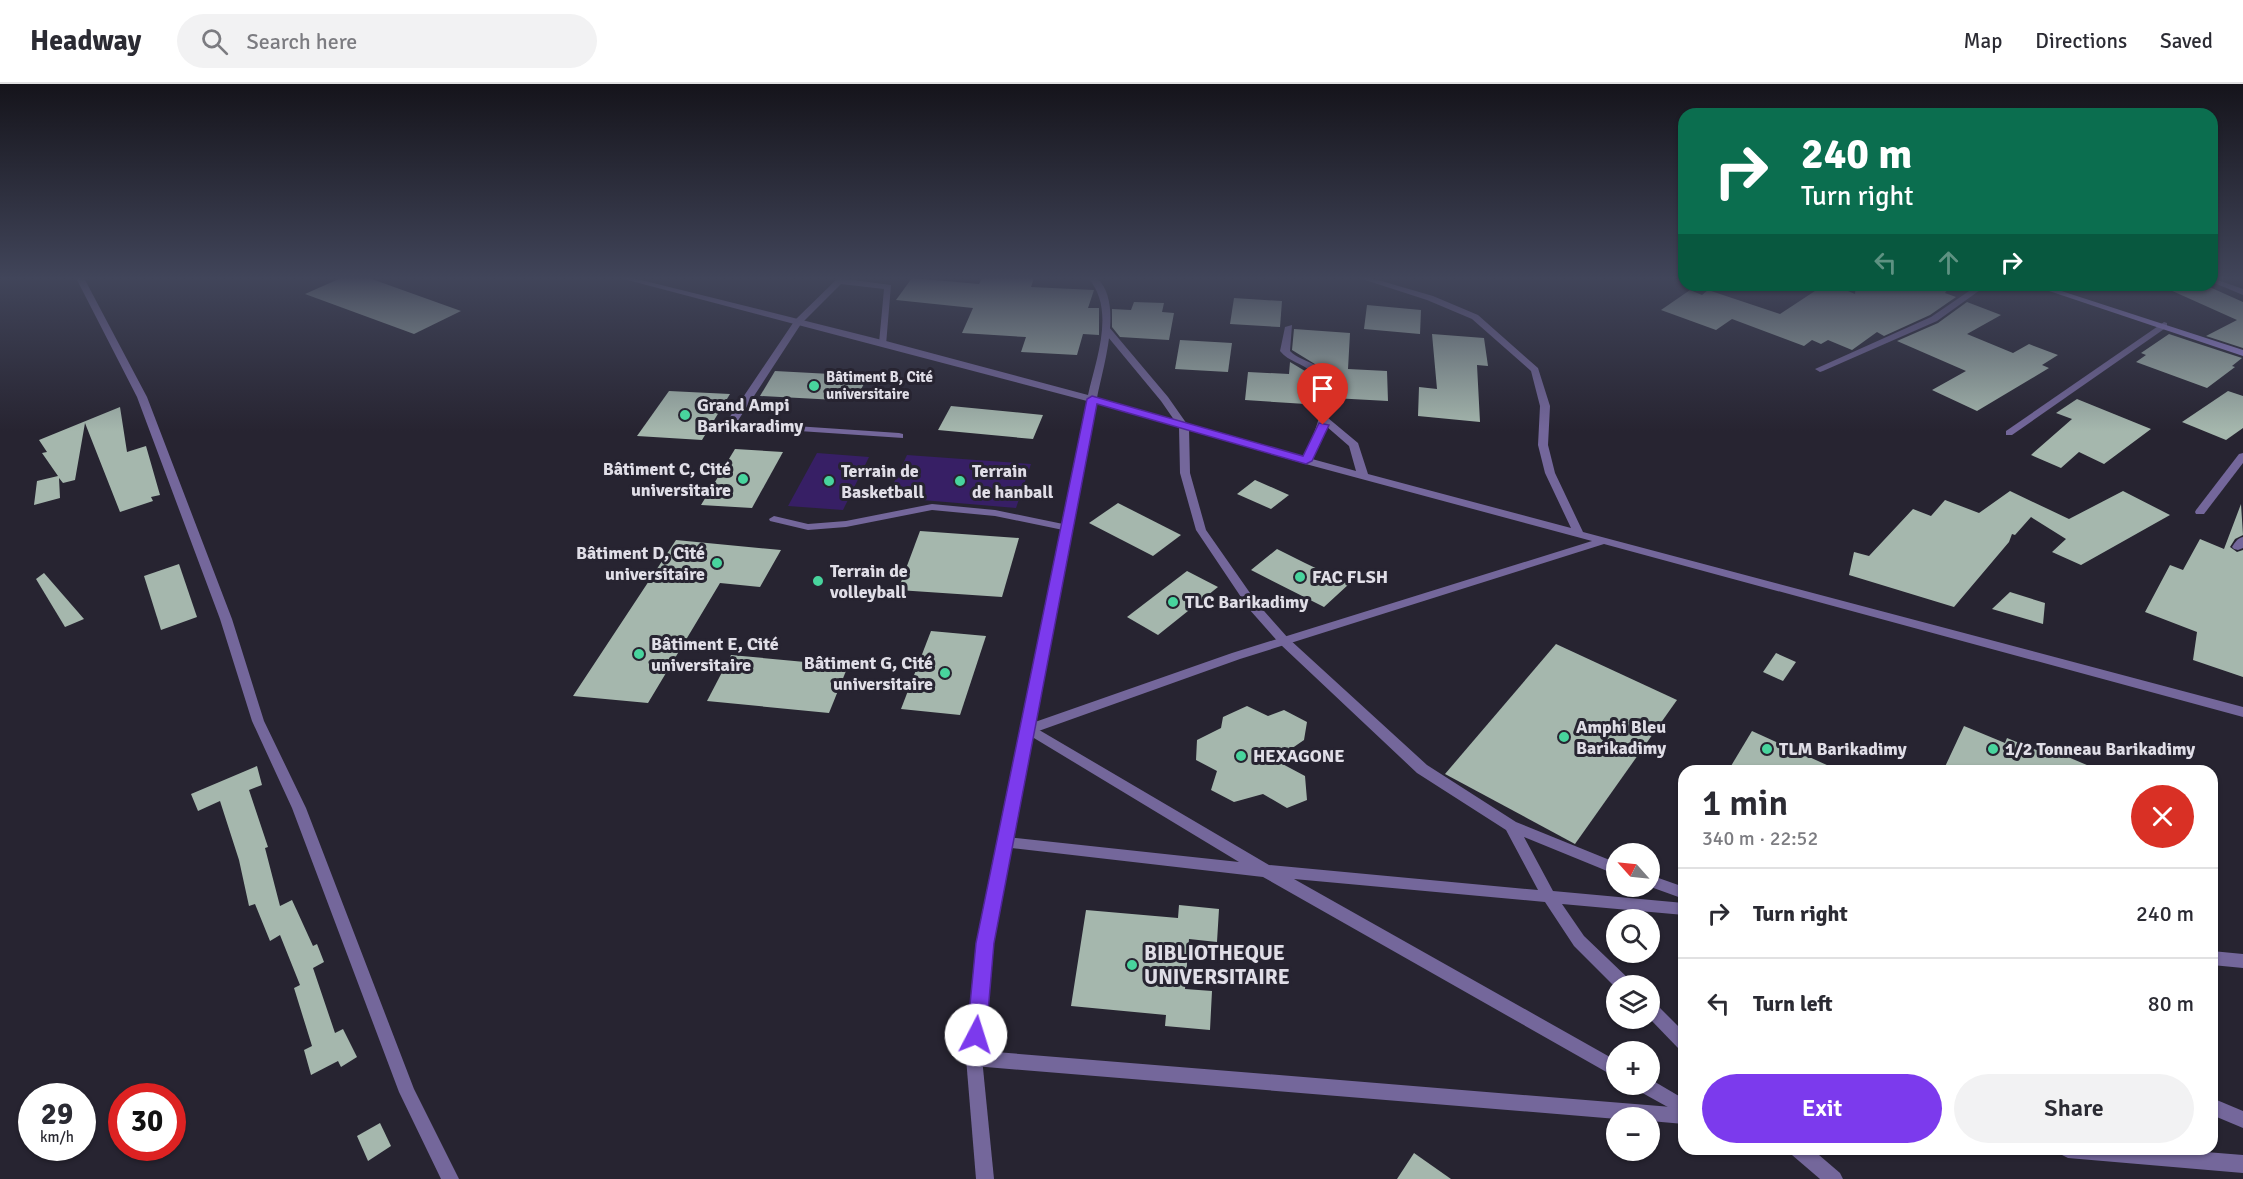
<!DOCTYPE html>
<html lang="en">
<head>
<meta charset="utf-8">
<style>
  :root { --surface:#fff; --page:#f2f2f3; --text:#2b2b33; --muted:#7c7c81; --line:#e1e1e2; --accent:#7c3aed }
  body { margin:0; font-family:Signika,sans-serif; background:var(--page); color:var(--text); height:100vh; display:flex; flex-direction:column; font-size:22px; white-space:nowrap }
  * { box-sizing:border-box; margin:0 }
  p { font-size:20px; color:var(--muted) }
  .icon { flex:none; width:33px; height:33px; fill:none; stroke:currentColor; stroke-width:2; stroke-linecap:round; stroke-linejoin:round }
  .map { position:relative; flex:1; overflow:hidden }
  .side { position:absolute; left:1678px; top:681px; width:540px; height:390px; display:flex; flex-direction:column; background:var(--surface); border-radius:18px; box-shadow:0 2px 4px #0004 }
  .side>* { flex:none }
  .banner { position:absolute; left:1678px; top:24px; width:540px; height:183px; border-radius:18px; box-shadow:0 2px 4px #0004; background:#0b6e4f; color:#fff; overflow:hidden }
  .needle { width:39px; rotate:297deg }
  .fabs { position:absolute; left:1606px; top:759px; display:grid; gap:12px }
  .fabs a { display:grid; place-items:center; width:54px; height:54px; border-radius:50%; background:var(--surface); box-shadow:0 2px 4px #0004; font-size:30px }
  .speed { position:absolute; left:18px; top:999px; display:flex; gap:12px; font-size:30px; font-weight:700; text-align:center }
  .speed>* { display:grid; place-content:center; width:78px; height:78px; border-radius:50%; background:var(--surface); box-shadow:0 2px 4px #0004; line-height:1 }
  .speed small { font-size:15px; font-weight:400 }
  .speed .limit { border:9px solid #d22; background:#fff; color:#111 }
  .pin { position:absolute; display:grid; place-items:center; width:51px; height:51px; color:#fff; margin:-62px -26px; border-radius:50% 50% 50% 0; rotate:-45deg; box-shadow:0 0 6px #0007 }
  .pin .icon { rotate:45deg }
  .me { position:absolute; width:66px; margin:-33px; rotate:5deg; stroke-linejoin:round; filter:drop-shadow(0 0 4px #0008) }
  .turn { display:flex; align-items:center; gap:21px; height:126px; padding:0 24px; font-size:27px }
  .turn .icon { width:78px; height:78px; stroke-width:2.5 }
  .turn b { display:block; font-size:42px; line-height:51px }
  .lanes { display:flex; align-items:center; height:57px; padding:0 24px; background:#0003; justify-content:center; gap:30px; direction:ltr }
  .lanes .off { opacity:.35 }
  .round { display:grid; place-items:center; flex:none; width:63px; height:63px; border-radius:32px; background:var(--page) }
  .headline { display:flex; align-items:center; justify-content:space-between; height:102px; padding:0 24px }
  h1 { font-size:36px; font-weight:600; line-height:45px }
  .button { display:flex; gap:12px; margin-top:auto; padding:12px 24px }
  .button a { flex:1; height:69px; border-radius:36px; background:var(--accent); color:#fff; font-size:24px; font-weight:600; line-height:69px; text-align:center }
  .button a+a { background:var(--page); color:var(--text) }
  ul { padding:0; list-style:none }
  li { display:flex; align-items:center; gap:18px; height:90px; padding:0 24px; border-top:2px solid var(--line) }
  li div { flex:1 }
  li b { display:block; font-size:22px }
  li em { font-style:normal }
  header { display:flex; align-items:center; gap:36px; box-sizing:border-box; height:84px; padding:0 30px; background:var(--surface); border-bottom:2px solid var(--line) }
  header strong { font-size:28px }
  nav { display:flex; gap:33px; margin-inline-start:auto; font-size:21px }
  .search { width:420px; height:54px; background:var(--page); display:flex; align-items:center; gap:15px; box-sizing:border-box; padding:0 21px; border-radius:33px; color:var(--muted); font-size:22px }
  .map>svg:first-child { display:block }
  .green { fill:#371f65 }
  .building { fill:#a5b7ad }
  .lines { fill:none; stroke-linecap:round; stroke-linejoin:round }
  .lane { fill:#74679b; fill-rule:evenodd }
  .street { fill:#74679b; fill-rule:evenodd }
  .secondary { fill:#a08adf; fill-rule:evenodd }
  .route { fill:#7c3aed; stroke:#51269a; stroke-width:1.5 }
  .poi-dot { fill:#48d49d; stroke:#272431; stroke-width:2 }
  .labels { text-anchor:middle; stroke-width:6; stroke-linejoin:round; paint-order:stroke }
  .far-poi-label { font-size:15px; font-weight:bold; fill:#e0dee7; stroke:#272431; text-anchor:start }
  .poi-label { font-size:18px; font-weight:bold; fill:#e0dee7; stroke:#272431; text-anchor:start }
  .near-poi-label { font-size:21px; font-weight:bold; fill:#e0dee7; stroke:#272431; text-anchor:start }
</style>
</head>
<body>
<header>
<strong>Headway</strong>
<div class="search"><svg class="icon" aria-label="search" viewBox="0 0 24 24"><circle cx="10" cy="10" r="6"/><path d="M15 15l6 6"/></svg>Search here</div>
<nav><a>Map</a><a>Directions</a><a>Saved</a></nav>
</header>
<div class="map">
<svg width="2243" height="1095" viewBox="0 0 2243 1095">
  <rect width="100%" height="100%" fill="#272431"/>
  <g class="green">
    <path d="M817,369L869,373L843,426L788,422Z"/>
    <path d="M907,371L1031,380L1016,424L887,413Z"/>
  </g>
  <g class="building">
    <path d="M341,194H369L461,227L414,250L305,210Z"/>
    <path d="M912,194L979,200L982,194H1034L1031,203L1094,206L1088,224H1099V251L1083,250L1077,271L1021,268L1026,253L962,249L973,224L896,216Z"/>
    <path d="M1856,201H1951L1945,209L1956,213L1930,231L1884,252L1877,248L1852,266L1828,256L1821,260L1812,256L1804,262L1732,235L1716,246L1661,226L1690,206L1702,211L1708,206L1780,230L1818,205L1824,207L1836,202L1855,210Z"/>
    <path d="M2159,201H2205L2243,218V264L2206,252L2237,236Z"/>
    <path d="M1234,214L1282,217L1280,243L1230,240Z"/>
    <path d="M1134,218L1164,219L1162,228L1174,229L1169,256L1120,253L1112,243V225L1131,226Z"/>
    <path d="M1967,218L2001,231L1967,250L2013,269L2029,260L2058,271L2042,281L2049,284L1977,327L1932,306L1966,287L1897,257L1938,239Z"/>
    <path d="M1367,221L1421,226L1420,250L1364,245Z"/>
    <path d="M1294,245L1350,249L1348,285L1387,287L1388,317L1333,314L1330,297L1323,285L1292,266Z"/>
    <path d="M1432,250L1484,254L1488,282L1477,281L1480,338L1418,332L1419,303L1437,305Z"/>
    <path d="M2169,250L2193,258L2242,274L2232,282L2235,283L2207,304L2136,278L2146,271L2141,269Z"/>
    <path d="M1180,256L1232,259L1228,288L1175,285Z"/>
    <path d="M1290,278L1310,290L1316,298L1319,313H1306V320L1245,316L1248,288L1289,290Z"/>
    <path d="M775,287L868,292L855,317L760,312Z"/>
    <path d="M669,307L730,310L702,356L637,352Z"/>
    <path d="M2228,307L2243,312V344L2226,356L2182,338Z"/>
    <path d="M2077,315L2151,345L2104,380L2079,368L2061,384L2031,371L2072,335L2056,329Z"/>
    <path d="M951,322L1043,331L1033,355L938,346Z"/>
    <path d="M120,323L127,368L146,362L160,411L151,413L153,417L120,428L85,339L75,396L63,399L59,394L60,414L34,421L37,397L58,392L42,369L47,368L39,356Z"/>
    <path d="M735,365L783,368L752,424L701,421Z"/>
    <path d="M1255,396L1289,411L1271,425L1237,410Z"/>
    <path d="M2010,407L2069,435L2123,407L2170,431L2081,481L2052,468L2066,455L2031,433L2015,451L2012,450L2009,458L1954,523L1849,491L1854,468L1869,472L1913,425L1931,432L1945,416L1979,429Z"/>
    <path d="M1118,419L1181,451L1153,472L1089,439Z"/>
    <path d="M2241,420L2243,451L2235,455L2230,463L2237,468L2243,466V593L2193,576L2197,548L2145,528L2170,481L2183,486L2200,455L2224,465Z"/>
    <path d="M920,447L1019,454L1002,513L898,506Z"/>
    <path d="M676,456L781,466L760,503L720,499L648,619L573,612Z"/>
    <path d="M1277,465L1305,479L1349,500L1324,523L1251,486Z"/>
    <path d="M179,480L197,533L161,546L144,492Z"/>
    <path d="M1187,487L1218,503L1158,551L1127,533Z"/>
    <path d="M44,489L84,535L65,543L36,495Z"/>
    <path d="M2010,508L2045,519L2043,540L1992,525Z"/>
    <path d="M931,547L986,552L960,631L901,625Z"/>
    <path d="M1556,560L1677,616L1575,760L1445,690Z"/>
    <path d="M1776,569L1796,578L1783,597L1763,588Z"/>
    <path d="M731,571L848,582L829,629L707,617Z"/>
    <path d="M1247,622L1268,632L1284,626L1307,638L1304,656L1275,676L1305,692L1307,716L1287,724L1263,710L1234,718L1211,706L1217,687L1196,676L1197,656L1221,644L1223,633Z"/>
    <path d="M1964,642L2005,659L2007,654L2039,667L2042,662L2101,687H1943Z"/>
    <path d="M1752,647L1840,687H1728Z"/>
    <path d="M257,682L262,701L249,706L268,763L265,764L280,822L292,816L313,862L317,860L324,878L313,884L335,949L343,945L357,973L341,983L338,977L311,991L304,966L312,962L294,904L300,901L280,851L270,857L255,820L249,822L239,776L220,717L198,727L191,710Z"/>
    <path d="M1179,821L1219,825L1217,858L1189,855L1185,905L1212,907L1210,946L1165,942L1166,931L1071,922L1086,826L1178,834Z"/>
    <path d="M380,1039L391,1062L368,1077L357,1052Z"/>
    <path d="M1414,1069L1451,1095H1397Z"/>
  </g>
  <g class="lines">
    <g class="lane">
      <path d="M838,194L891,201L886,261L883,262L879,259L884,205L841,200L801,240L737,338L899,349L903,350V354L727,342L725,340L795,236Z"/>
      <path d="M1106,242L1109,243L1168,313L1189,343L1190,389L1206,446L1257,519L1288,554L1427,681L1516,738L1617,779V791L1524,753L1553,807L1684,819V831L1562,820L1584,852L1631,897L1633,902H1617V905L1574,862L1545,818L1294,795L1617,977V994L1263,793L1002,763L1000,759L1002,755L1007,753L1239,778L1024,648L1022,645L1024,642L1029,640L1269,781L1538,806L1506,746L1417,689L1280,560L1249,525L1196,446L1180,389L1179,343L1161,317L1103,247L1102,245Z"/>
      <path d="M932,420L995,426L1068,441L1073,444L1068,447L995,432L932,426L846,443L808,446L770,437L769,435L774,432L808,440L846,437Z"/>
      <path d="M2243,453V464L2238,466L2234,465L2232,463C2235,458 2238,454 2243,453Z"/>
      <path d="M1650,791L1684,803V815L1648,802H1650Z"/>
      <path d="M2212,867L2243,870V884L2212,881Z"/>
      <path d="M1650,918L1656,920L1684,948V966L1678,964L1649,934Z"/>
      <path d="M974,966L980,969L982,974L994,1095H976L966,974L968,969Z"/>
      <path d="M1650,995L1684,1015V1032L1637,1006L1635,1000H1650Z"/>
      <path d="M2212,1014L2243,1027V1044L2212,1031Z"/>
      <path d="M1789,1065H1812L1840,1089L1843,1095H1820L1792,1071Z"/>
    </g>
    <g class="street">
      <path d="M76,194H84L147,313L232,535L264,637L306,724L414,1005L459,1095H441L399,1008L292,724L252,637L220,535L137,313Z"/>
      <path d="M620,194H633L886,257L1088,311C1096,275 1116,225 1088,194H1097C1124,219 1103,282 1097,314L1303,373C1314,351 1334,309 1312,288C1302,279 1289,278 1280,267L1285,243L1292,241L1290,267C1297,274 1306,276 1315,281C1333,293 1332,316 1328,334L1358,359L1368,390L1571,444L1545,389L1538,361L1540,322L1531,287L1472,235L1427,216L1359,194H1371L1433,212L1478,231L1538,284L1550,322L1548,361L1555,389L1583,448L2243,623V633L1604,460L1240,575L1033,649L993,859L983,967L1684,1024V1040L1650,1037V1034L1617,1035L974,982L968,979L966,974L977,859L1087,317ZM1096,319L1302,379L1592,457L1232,569L1035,638ZM1326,342L1349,362L1356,387L1312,375Z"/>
      <path d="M2212,194L2243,205V211L2212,198Z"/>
      <path d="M1978,201H1987L1937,237L1823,287L1820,288L1815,285L1931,233Z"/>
      <path d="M2164,238L2167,239V243L2012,351H2006V347Z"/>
      <path d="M2243,369V379L2204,430H2196L2195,428L2196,426L2239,370Z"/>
      <path d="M2059,1065H2169L2243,1071V1089L2068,1074L2062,1071Z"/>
    </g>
    <path class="secondary" d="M2031,201H2043L2243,266V272Z"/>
  </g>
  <linearGradient id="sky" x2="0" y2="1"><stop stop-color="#15141b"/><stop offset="0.56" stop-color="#41455a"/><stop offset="1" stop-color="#41455a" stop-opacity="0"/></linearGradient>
  <rect width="2243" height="347" fill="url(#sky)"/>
  <path class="route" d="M1092,312L1303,372L1319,339L1329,341L1312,377L1306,380L1097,320L994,859L986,951L983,957L976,960L970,957L967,951L976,859L1087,315Z"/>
  <g class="poi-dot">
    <circle cx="814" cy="302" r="6"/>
    <circle cx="685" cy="331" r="6"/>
    <circle cx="743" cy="395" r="6"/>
    <circle cx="829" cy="397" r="6"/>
    <circle cx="960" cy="397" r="6"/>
    <circle cx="717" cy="479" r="6"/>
    <circle cx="1300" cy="493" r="6"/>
    <circle cx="818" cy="497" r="6"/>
    <circle cx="1173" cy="518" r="6"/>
    <circle cx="639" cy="570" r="6"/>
    <circle cx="945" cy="589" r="6"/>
    <circle cx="1564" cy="653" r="6"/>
    <circle cx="1767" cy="665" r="6"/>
    <circle cx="1993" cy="665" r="6"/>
    <circle cx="1241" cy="672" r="6"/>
    <circle cx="1132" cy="881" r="6"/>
  </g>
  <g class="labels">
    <g class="far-poi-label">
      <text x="826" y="298">Bâtiment B, Cité<tspan x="826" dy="17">universitaire</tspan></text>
    </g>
    <g class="poi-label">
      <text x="697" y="327">Grand Ampi<tspan x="697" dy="21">Barikaradimy</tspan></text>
      <text x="731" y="391" text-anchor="end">Bâtiment C, Cité<tspan x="731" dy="21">universitaire</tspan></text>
      <text x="841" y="393">Terrain de<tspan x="841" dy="21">Basketball</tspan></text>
      <text x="972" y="393">Terrain<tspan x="972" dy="21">de hanball</tspan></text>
      <text x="705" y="475" text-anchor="end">Bâtiment D, Cité<tspan x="705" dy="21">universitaire</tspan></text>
      <text x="830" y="493">Terrain de<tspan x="830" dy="21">volleyball</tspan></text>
      <text x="1312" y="499">FAC FLSH</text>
      <text x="1185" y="524">TLC Barikadimy</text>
      <text x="651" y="566">Bâtiment E, Cité<tspan x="651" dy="21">universitaire</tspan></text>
      <text x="933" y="585" text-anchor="end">Bâtiment G, Cité<tspan x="933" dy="21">universitaire</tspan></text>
      <text x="1576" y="649">Amphi Bleu<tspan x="1576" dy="21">Barikadimy</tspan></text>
      <text x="1779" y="671">TLM Barikadimy</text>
      <text x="2005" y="671">1/2 Tonneau Barikadimy</text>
      <text x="1253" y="678">HEXAGONE</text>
    </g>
    <g class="near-poi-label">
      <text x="1144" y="876">BIBLIOTHEQUE<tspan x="1144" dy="24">UNIVERSITAIRE</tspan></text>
    </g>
  </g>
</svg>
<div class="fabs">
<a><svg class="needle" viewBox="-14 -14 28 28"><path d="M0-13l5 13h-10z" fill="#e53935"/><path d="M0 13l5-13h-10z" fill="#7c7c81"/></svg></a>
<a><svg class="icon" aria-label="search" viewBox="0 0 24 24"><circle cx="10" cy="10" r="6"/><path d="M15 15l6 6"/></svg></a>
<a><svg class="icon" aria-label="layers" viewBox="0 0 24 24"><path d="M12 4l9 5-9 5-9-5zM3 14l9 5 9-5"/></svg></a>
<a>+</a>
<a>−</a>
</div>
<div class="speed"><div>29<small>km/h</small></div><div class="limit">30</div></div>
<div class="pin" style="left:1323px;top:341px;background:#d93025"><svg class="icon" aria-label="arrive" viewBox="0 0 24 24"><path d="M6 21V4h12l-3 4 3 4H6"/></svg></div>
<svg class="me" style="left:976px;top:951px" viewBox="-20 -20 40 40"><circle r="19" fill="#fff"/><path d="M0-13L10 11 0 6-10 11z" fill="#7c3aed"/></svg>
<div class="banner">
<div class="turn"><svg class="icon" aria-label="right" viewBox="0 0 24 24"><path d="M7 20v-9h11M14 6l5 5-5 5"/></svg><div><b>240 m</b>Turn right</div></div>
<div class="lanes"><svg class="icon off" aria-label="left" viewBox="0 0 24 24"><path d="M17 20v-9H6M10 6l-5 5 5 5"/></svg><svg class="icon off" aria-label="ahead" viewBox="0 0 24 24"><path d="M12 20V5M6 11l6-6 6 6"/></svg><svg class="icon" aria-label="right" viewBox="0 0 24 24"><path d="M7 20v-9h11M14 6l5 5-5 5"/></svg></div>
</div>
<section class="side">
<div class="headline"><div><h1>1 min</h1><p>340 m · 22:52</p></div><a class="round" style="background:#d93025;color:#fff"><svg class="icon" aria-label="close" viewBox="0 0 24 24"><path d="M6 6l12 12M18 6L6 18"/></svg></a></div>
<ul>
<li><svg class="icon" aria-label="right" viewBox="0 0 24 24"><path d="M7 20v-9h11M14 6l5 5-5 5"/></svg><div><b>Turn right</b></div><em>240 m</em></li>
<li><svg class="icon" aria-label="left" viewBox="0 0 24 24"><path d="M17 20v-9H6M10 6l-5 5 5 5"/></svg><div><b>Turn left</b></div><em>80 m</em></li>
</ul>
<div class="button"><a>Exit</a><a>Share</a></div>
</section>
</div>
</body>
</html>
